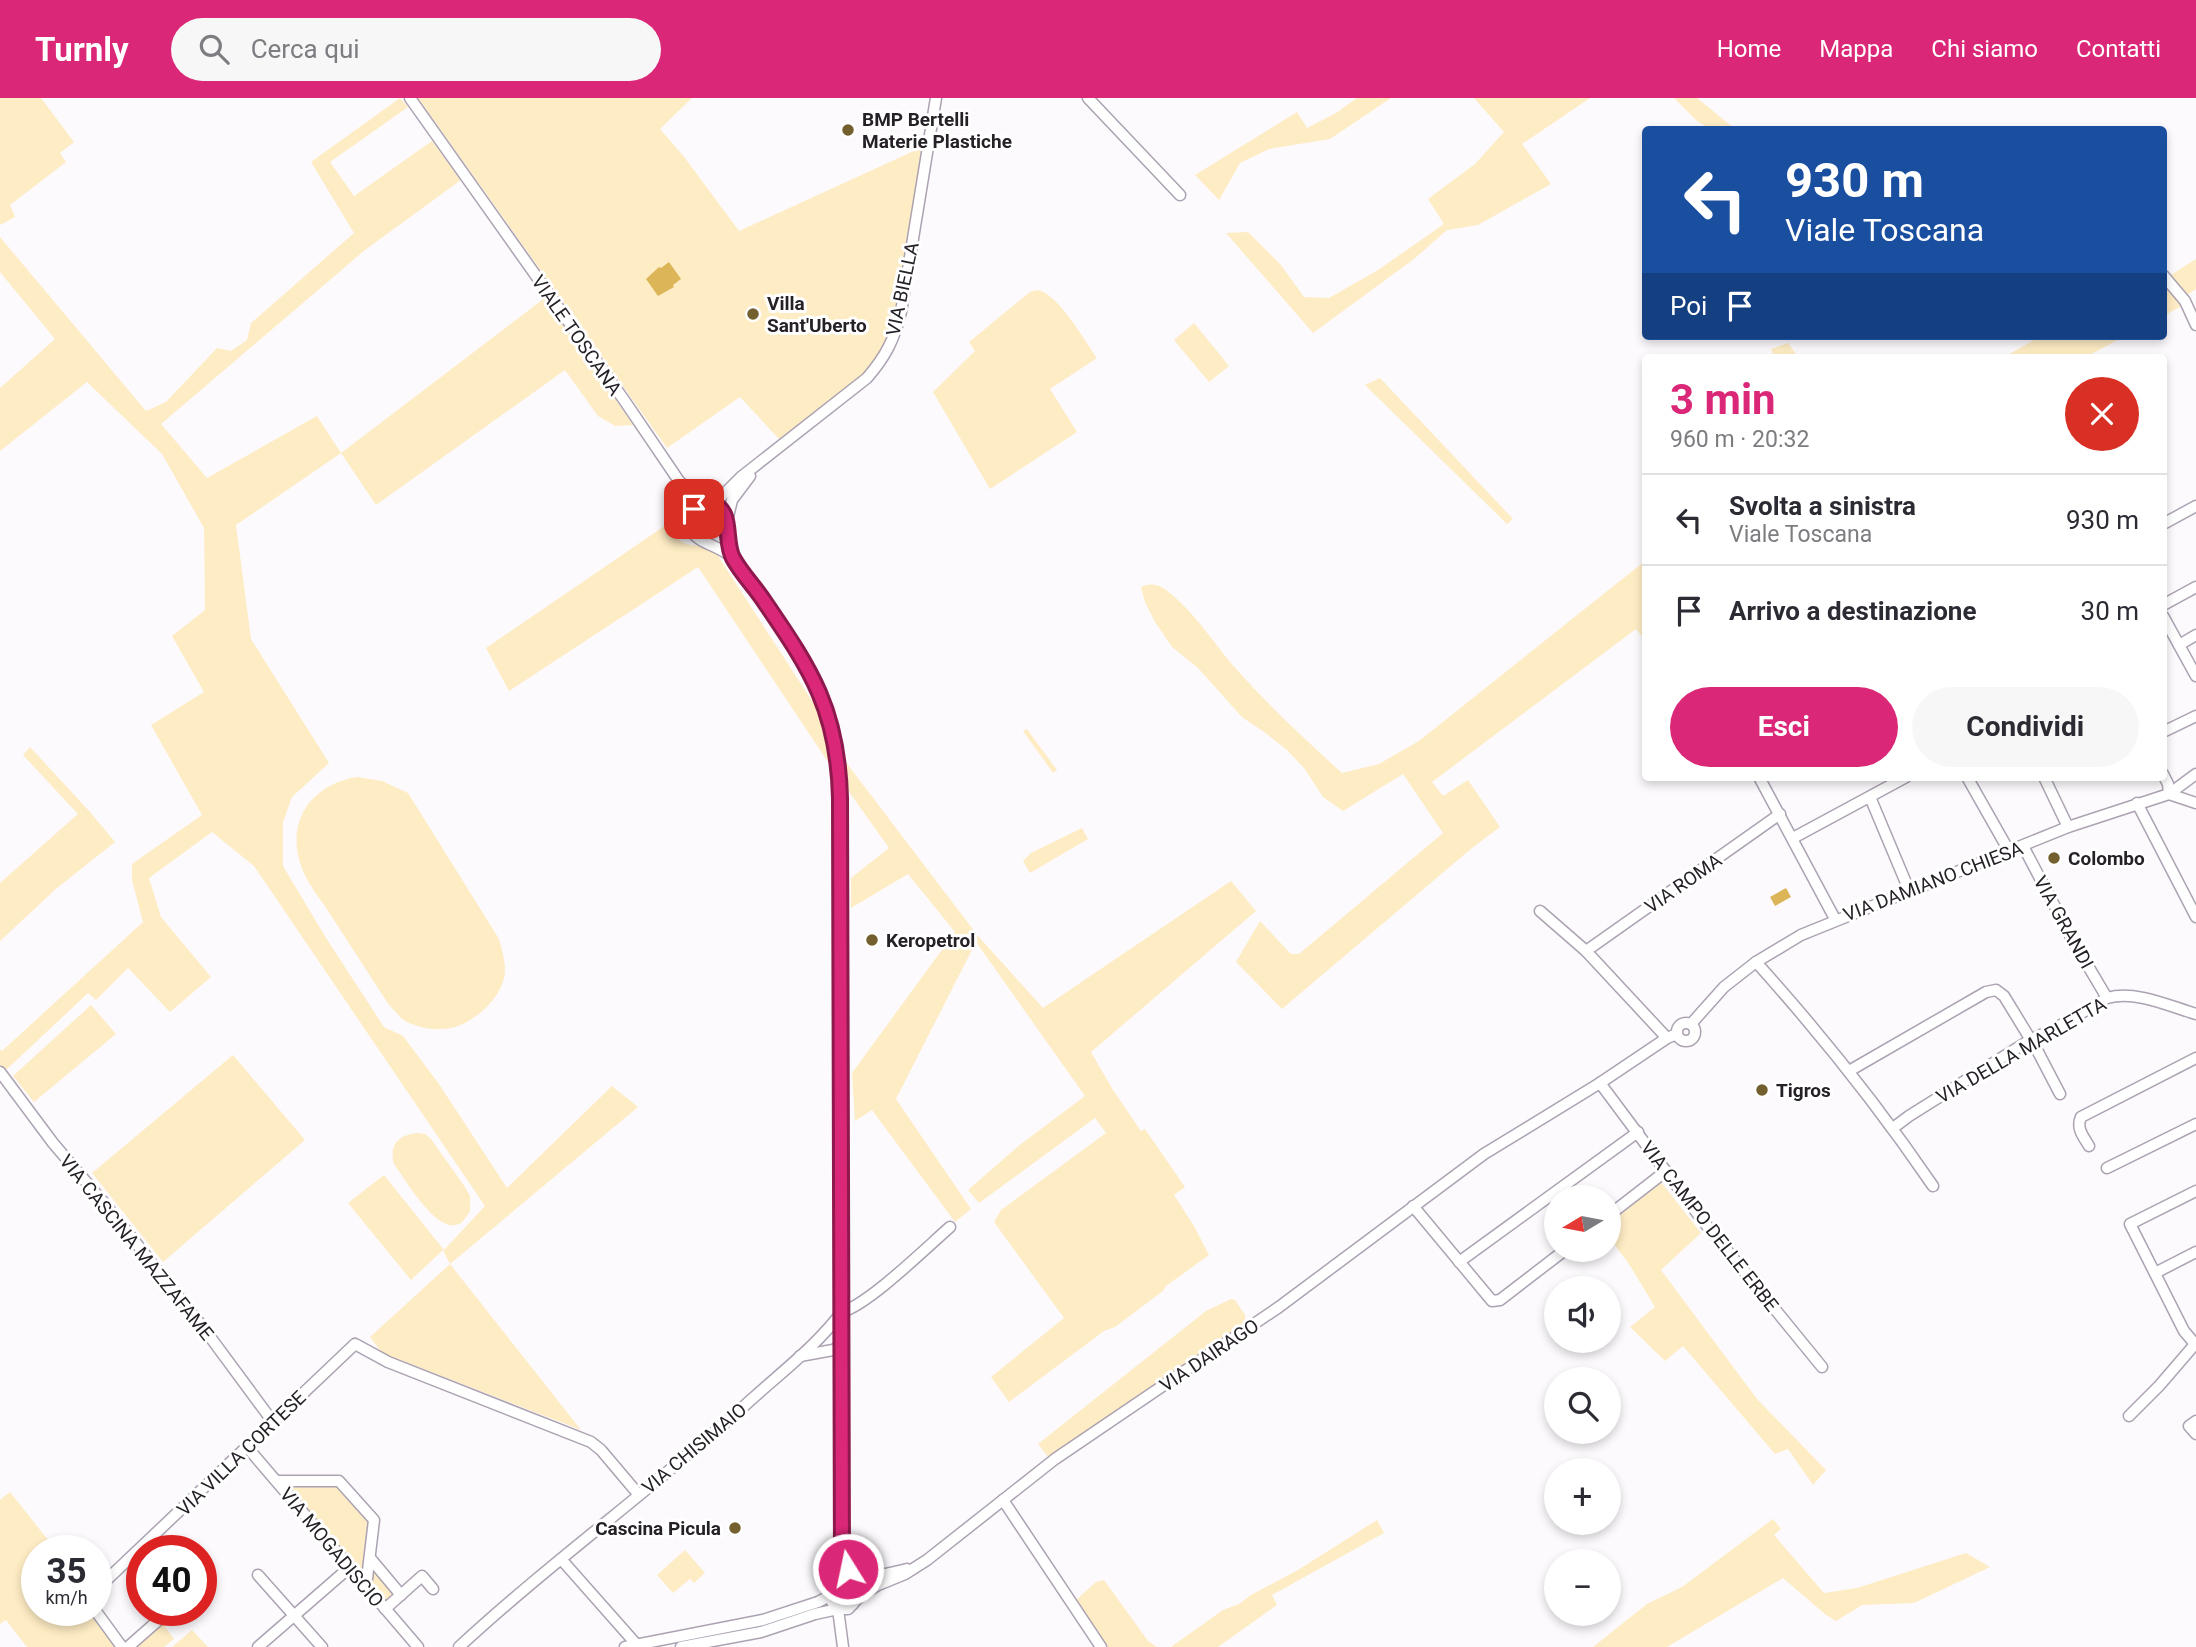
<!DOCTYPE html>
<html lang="it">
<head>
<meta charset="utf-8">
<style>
  :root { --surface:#fff; --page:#f7f7f7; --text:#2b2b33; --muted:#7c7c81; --line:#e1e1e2; --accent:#db2777 }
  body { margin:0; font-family:Roboto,sans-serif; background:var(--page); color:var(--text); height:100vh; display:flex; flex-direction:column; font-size:26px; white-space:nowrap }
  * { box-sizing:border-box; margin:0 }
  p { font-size:23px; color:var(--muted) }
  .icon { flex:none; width:38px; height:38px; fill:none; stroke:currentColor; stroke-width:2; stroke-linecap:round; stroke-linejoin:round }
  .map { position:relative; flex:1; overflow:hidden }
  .panel { position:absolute; left:1642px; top:256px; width:525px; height:427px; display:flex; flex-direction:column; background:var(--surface); border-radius:7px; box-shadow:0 4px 10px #0003 }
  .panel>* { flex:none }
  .top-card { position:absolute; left:1642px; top:28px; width:525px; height:214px; border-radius:7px; box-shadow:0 4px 10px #0003; background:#1a4fa0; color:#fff; overflow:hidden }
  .needle { width:46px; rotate:260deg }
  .buttons { position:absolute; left:1544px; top:1087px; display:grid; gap:14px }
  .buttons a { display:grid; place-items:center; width:77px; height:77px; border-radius:50%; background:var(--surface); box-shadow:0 4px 10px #0003; font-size:35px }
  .speed { position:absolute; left:21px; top:1437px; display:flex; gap:14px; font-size:35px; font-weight:700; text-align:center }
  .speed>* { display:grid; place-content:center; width:91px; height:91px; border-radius:50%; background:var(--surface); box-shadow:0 4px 10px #0003; line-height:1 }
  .speed small { font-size:18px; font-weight:400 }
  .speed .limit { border:10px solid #d22; background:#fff; color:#111 }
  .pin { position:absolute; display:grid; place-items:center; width:60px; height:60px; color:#fff; margin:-30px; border-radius:14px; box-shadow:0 4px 10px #0006 }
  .me { position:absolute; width:77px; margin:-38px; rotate:350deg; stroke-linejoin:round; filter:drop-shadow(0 0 5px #0008) }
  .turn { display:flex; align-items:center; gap:24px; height:147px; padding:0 28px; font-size:32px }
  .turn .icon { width:91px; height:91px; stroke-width:2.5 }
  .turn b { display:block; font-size:49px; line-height:60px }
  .then { display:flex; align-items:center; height:66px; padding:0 28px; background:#0003; gap:14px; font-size:26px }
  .round { display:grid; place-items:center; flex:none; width:74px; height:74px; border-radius:37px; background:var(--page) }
  .headline { display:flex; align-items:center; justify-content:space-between; height:119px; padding:0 28px }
  h1 { font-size:42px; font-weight:700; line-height:52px; color:var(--accent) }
  .cta { display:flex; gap:14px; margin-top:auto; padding:14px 28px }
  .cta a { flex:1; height:80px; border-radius:42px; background:var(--accent); color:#fff; font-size:28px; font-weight:700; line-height:80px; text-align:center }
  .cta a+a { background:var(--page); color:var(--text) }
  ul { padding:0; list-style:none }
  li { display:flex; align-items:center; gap:21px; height:91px; padding:0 28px; border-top:2px solid var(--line) }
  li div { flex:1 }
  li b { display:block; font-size:26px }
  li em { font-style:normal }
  header { display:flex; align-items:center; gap:42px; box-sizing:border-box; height:98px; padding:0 35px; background:var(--accent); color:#fff }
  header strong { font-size:33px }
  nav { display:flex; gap:38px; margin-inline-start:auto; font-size:24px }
  .search { width:490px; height:63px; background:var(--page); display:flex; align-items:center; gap:18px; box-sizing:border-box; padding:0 24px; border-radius:38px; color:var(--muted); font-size:26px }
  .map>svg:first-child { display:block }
  .green { fill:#feecc4 }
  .water { fill:#ddb559 }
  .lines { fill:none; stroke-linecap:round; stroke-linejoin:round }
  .minor-casing { stroke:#aca2b2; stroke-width:13 }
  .minor { stroke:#fff; stroke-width:10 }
  .route-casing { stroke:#8e194d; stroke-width:18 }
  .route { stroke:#db2777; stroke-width:12 }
  .poi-dot { fill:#745f2e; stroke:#fff; stroke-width:2.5 }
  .labels { text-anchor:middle; stroke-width:6; stroke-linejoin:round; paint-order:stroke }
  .poi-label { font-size:19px; font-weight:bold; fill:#252127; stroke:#fff; text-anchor:start }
  .street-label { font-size:19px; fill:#252127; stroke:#fff }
</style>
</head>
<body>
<header>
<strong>Turnly</strong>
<div class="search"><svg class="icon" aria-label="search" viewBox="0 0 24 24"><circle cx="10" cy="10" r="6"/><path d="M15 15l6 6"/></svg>Cerca qui</div>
<nav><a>Home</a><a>Mappa</a><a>Chi siamo</a><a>Contatti</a></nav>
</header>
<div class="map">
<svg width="2196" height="1549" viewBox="0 0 2196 1549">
  <rect width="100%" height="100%" fill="#fcfafd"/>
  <g class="green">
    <path d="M0,0H41L74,44L60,55L66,64L10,107L15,119L0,127Z"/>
    <path d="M400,0L408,9L330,64L354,98L432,43L461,82L365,152L161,326L207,380L317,318L341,355L546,199L633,327L615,328L598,318L565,272L376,407L341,355L236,427L251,541L329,665L292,699L283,724V768L326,840L384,929L403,938L439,986L507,1090L612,988L638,1009L450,1166L581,1332L382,1255L370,1239L450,1166L443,1152L411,1182L348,1105L384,1077L444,1152L485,1108L254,768L212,734L149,780L161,819L211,879L170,914L128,870L96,902L88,895L5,973L0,967V951L2,953L143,824L132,782V766L202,717L151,627L204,594L172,538L205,512L204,430L162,356L87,284L0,353V290L55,241L0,174V139L146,313L166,304L217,250L231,253L247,242L251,225L354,135L311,64Z"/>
    <path d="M418,0H692L660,31L685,60L739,133L916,52L918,39L930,35L892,237L879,259L864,276L779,341L740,299L667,350Z"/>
    <path d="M1357,0H1391L1330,41L1269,51L1240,65L1219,102L1195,77L1297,14L1307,30L1336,15Z"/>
    <path d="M1474,0H1590L1522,46L1551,86L1478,127L1447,132L1414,161L1313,235L1226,135L1248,134L1281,167L1304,199L1329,200L1378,172L1444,126L1428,101L1475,66L1504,34Z"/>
    <path d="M1674,0H1697L1735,31H1710L1697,23Z"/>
    <path d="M2196,161V191L2186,198L2184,207L2163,218V182Z"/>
    <path d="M1037,192C1056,193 1085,243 1097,260L1050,291L1077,334L990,391L933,294L975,253L969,244L1030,194Z"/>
    <path d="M1194,225L1229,268L1209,284L1174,242Z"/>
    <path d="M2041,238H2125L2086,259H2004Z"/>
    <path d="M1788,245L1798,259H1774L1771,251Z"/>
    <path d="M1380,280L1513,421L1507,426L1365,287Z"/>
    <path d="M666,427C681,446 685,449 711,447L816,609L845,663L978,838L1043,910L1231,783L1256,813L1091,954L1113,992L1141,1033L1145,1031L1185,1089L1174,1097L1194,1128L1209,1157L1166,1188L1163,1193L1115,1229L1104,1233L1009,1304L991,1279L1064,1220L994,1124L1001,1112L1106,1035L1095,1020L979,1105L968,1092L1021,1046L1085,998L976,844L896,1001L971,1111L955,1124L872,1012L855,1023L852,975L955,834L908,776L851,810V780L889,750L832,670L698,469L509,593L486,550Z"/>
    <path d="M1645,463V542L1636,531L1432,684L1443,698L1468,682L1500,729L1472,750L1282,911L1236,864L1260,823L1291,856H1299L1443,735L1403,676L1343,713L1323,699L1304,670L1287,652L1264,634L1242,619L1197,569L1172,549L1155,524L1145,504L1141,489C1151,485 1157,486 1166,492C1195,514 1214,546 1238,573C1270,609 1307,643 1342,675L1379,666L1419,643Z"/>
    <path d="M1027,631L1057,672L1053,675L1023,633Z"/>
    <path d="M30,649L90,714L115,744L57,790L0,843V785L78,716L23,657Z"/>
    <path d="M357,679L382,683L408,695L499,841C502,852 505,862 505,873C505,883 498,896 492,903C469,929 443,939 409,925C401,922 395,913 389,907C369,877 350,846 330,816C322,803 310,789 304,775C283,728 308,687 357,679Z"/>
    <path d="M1082,730L1088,741L1030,775L1023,763L1031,755Z"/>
    <path d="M91,907L116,936L34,1004L13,978Z"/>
    <path d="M233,957L305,1042L163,1164L92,1075Z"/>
    <path d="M418,1035L425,1036L431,1041L465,1089L470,1098V1113C467,1117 464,1124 459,1126C437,1137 405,1081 394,1066C389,1046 398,1037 418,1035Z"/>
    <path d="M1661,1084L1701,1135L1661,1172L1757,1301L1826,1372L1813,1387L1788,1351L1775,1356L1683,1248L1665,1263L1630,1229L1655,1209L1629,1166L1608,1138V1127Z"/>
    <path d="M1231,1201L1235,1202L1245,1217L1246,1226L1238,1233L1049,1360L1038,1346L1206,1213Z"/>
    <path d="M291,1386L339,1387L371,1423L363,1477L290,1388Z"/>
    <path d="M10,1394L56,1452H37V1512H87L115,1549H27L6,1522L0,1526V1402Z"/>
    <path d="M1773,1421L1781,1431L1774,1437L1824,1495L1857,1490L1966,1455L1990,1469L1914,1505L1862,1507L1836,1523L1826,1517L1783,1480L1667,1549H1593L1647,1506L1682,1489Z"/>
    <path d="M1377,1422L1384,1435L1272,1497L1277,1507L1218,1549H1171L1223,1512L1239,1506L1251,1497L1298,1472Z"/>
    <path d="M685,1452L705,1475L694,1485L690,1481L673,1495L657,1477Z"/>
    <path d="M373,1470L396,1498L387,1506L371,1486Z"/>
    <path d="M1104,1482L1148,1543L1157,1549H1106L1075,1503L1096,1484Z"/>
    <path d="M828,1504L829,1508L768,1527L657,1549H647L768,1526Z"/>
    <path d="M162,1525L174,1541L164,1549H134Z"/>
    <path d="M192,1532L208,1549H172Z"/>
  </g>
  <g class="water">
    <path d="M669,164L681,181L673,187L674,189L658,198L646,181L659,169L661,170Z"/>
    <path d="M1786,790L1791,799L1775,808L1770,799Z"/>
  </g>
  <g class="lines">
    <g class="minor-casing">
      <g id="minor">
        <path d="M410,0L624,302L679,383L704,406"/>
        <path d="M1088,0L1180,97"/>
        <path d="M2163,177L2185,203L2196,227"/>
        <path d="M707,406L722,398L741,379L867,280C886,258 894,242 901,214L936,0"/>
        <path d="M727,423L732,402L750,378"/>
        <path d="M2163,426L2196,408"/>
        <path d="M733,460C730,453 728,447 727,439C725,426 730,408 710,406C694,404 684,422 693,435C699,445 722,449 733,460C748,476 761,498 773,516C820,586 839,624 840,709L842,1464L847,1491L854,1498L853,1506"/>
        <path d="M2163,507L2196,489"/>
        <path d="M2163,518L2196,578"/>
        <path d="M2179,547L2196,537"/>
        <path d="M2163,634L2196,618"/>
        <path d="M2163,676L2168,686L2169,696"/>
        <path d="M1759,679L1835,821"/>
        <path d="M1967,679L2009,753"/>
        <path d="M2044,679L2068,729"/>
        <path d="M2169,696L2196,705"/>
        <path d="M1870,699L1909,792"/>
        <path d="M2137,705L2196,819"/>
        <path d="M1793,740L1906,679"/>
        <path d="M2023,748L2072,841L2107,900"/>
        <path d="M1540,813L1586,853L1667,940"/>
        <path d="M1586,853L1780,716"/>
        <path d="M1756,864C1820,935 1879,1009 1933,1088"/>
        <circle cx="1686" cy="934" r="9"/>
        <path d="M1691,926L1724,889L1756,864L1801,837L2068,729L2169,696L2196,676"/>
        <path d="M1849,973L1986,894L1996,892L2004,898L2037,952L2060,996"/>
        <path d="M0,974L53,1045L105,1106L202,1228L273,1324"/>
        <path d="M1600,985L1703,1123L1822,1269"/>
        <path d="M1893,1030L1909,1018L2030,942L2054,931L2107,900C2136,892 2169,908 2196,916"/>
        <path d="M2089,1048C2083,1038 2076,1030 2081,1019L2196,960"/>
        <path d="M2107,1070L2196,1026"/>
        <path d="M1413,1108L1492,1203L1500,1202L1565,1152"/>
        <path d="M1608,1118L1666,1073"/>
        <path d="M1459,1164L1638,1034"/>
        <path d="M2155,1175L2196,1154"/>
        <path d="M841,1214C867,1208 927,1149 950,1129"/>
        <path d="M2195,1246L2184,1233L2130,1126L2196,1093"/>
        <path d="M800,1258L833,1252L842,1247"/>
        <path d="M2129,1318L2159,1288L2196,1245"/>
        <path d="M2196,1323L2189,1328L2196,1336"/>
        <path d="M247,1349L418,1549"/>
        <path d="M277,1383H339L374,1422L366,1489"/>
        <path d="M1003,1402L1101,1549"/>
        <path d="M370,1460L401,1497"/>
        <path d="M561,1461L637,1547"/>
        <path d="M842,1466C863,1483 883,1477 907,1471"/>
        <path d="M258,1477L322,1549"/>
        <path d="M96,1492L355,1246L388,1264L591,1344L601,1352L639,1397"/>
        <path d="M385,1511L422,1478L433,1491"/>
        <path d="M95,1512L122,1549"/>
        <path d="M128,1549L170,1512"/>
        <path d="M258,1549L350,1469"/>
        <path d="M459,1549C553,1462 658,1387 753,1300C783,1273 817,1247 841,1215"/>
        <path d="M625,1549L763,1522L818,1504L833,1496"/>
        <path d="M681,1549L761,1534L815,1516L838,1511H848L860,1498L878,1487L905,1476L927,1462L1055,1361L1279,1209L1484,1056L1600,985L1667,940L1677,936"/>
        <path d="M843,1549L838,1511L832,1504L833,1496L842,1490L875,1487"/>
      </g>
    </g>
    <use href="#minor" class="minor"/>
  </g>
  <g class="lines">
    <g class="route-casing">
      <path id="route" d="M694,411C701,407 706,404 714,407C733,413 724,444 733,460C741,475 755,489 764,503C812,573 838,613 840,700L842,1464L848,1471"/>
    </g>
    <use href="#route" class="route"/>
  </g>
  <g class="poi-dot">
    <circle cx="848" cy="32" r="7"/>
    <circle cx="753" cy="216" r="7"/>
    <circle cx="2054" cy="760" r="7"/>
    <circle cx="872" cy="842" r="7"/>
    <circle cx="1762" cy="992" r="7"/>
    <circle cx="735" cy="1430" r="7"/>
  </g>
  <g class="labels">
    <g class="poi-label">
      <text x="862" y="28">BMP Bertelli<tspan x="862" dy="22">Materie Plastiche</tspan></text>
      <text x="767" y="212">Villa<tspan x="767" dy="22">Sant'Uberto</tspan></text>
      <text x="2068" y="767">Colombo</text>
      <text x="886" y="849">Keropetrol</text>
      <text x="1776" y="999">Tigros</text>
      <text x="721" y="1437" text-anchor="end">Cascina Picula</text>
    </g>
    <g class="street-label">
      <text transform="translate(902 191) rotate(-78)" y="7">VIA BIELLA</text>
      <text transform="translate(577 237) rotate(55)" y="7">VIALE TOSCANA</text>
      <text transform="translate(1933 783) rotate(-21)" y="7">VIA DAMIANO CHIESA</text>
      <text transform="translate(1683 785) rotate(-35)" y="7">VIA ROMA</text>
      <text transform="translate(2064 824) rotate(61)" y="7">VIA GRANDI</text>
      <text transform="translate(2021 952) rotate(-30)" y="7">VIA DELLA MARLETTA</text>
      <text transform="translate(1710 1128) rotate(52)" y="7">VIA CAMPO DELLE ERBE</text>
      <text transform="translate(137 1149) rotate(51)" y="7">VIA CASCINA MAZZAFAME</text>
      <text transform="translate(1209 1257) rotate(-34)" y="7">VIA DAIRAGO</text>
      <text transform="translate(694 1350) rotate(-40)" y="7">VIA CHISIMAIO</text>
      <text transform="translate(241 1355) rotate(-44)" y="7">VIA VILLA CORTESE</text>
      <text transform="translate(332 1449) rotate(50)" y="7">VIA MOGADISCIO</text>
    </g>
  </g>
</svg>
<div class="buttons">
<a><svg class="needle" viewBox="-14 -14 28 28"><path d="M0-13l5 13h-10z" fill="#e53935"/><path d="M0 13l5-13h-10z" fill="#7c7c81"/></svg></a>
<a><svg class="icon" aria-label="sound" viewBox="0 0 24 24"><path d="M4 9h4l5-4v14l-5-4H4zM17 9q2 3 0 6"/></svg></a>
<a><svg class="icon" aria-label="search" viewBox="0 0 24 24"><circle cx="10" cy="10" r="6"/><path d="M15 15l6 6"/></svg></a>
<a>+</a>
<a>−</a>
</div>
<div class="speed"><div>35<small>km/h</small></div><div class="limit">40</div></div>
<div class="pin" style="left:694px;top:411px;background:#d93025"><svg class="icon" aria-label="arrive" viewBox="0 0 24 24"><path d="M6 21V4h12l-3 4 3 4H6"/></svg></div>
<svg class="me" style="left:848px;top:1471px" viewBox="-20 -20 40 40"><circle r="17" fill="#db2777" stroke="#fff" stroke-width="3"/><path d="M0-11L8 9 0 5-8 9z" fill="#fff"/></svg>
<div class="top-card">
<div class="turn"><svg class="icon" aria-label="left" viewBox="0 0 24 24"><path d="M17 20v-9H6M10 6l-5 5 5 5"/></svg><div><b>930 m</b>Viale Toscana</div></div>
<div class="then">Poi<svg class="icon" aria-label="arrive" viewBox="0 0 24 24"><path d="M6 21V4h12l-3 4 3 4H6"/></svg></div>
</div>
<section class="panel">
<div class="headline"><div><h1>3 min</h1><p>960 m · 20:32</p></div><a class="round" style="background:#d93025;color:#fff"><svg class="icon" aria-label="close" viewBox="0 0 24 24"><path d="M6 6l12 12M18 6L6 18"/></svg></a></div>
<ul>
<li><svg class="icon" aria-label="left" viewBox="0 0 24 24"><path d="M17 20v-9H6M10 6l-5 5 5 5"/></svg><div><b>Svolta a sinistra</b><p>Viale Toscana</p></div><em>930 m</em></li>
<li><svg class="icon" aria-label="arrive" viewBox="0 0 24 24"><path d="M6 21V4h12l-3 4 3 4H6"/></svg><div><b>Arrivo a destinazione</b></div><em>30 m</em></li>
</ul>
<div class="cta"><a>Esci</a><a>Condividi</a></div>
</section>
</div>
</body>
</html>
